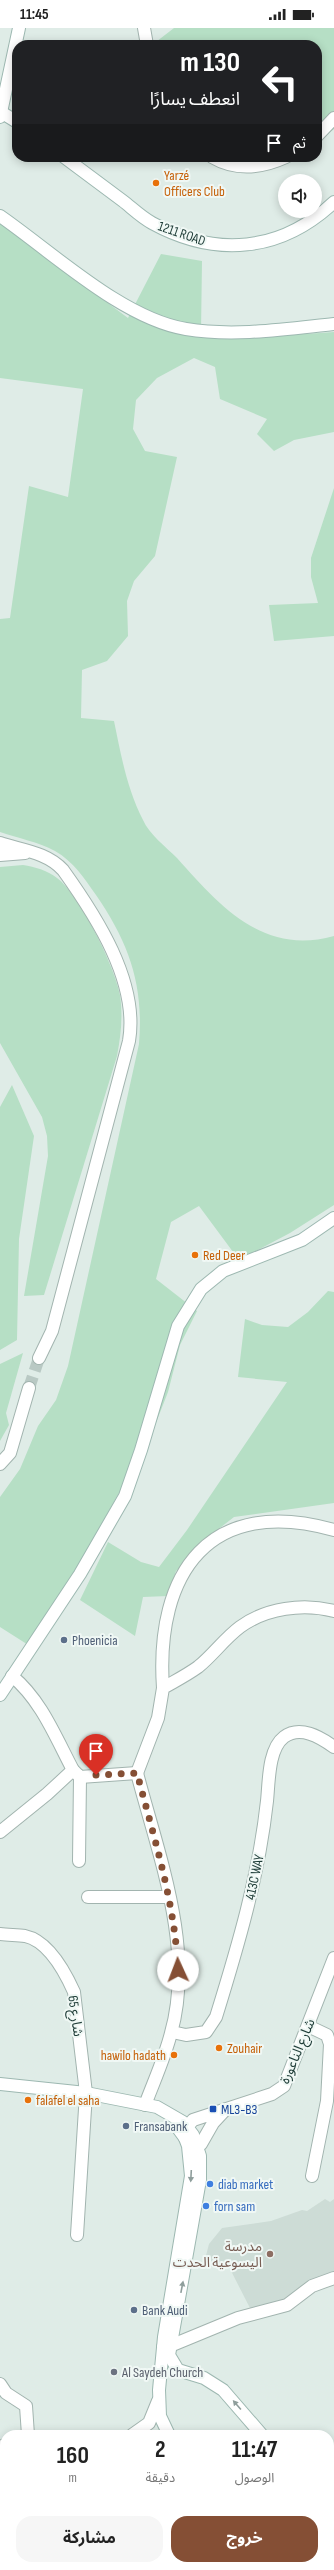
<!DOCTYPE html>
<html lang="ar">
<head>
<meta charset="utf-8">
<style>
  :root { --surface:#fff; --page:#f6f6f6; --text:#222; --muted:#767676; --accent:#854f35 }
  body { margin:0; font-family:"Sofia Sans Condensed","Noto Sans Arabic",sans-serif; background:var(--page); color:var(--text); direction:rtl; height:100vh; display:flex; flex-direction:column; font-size:15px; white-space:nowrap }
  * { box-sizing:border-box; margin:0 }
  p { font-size:13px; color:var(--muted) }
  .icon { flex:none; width:22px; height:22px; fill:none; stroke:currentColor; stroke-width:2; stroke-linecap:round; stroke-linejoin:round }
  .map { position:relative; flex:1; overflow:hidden; direction:ltr }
  .panel { position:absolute; left:0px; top:2402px; width:334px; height:140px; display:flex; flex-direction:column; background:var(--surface); border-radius:16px 16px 0 0; box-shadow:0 2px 10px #0003; direction:rtl }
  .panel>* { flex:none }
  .banner { position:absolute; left:12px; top:12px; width:310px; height:122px; border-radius:16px; box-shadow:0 2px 10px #0003; direction:rtl; background:#202124; color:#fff; overflow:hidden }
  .buttons { position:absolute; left:278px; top:146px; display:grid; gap:8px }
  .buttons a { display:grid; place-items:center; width:44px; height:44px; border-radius:50%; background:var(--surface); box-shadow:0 2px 10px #0003; font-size:20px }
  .pin { position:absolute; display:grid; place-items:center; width:34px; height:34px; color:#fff; margin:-41px -17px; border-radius:50% 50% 50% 0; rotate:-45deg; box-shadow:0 0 4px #0007 }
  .pin .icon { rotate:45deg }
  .me { position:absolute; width:44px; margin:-22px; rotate:358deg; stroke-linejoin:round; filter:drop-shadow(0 0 3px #0008) }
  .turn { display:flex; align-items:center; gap:14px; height:84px; padding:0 16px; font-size:18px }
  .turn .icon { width:52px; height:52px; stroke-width:2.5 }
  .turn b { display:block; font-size:28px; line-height:34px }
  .then { display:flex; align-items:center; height:38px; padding:0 16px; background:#0003; gap:8px; font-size:15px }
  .eta { display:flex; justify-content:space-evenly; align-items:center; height:68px; text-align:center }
  .eta b { font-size:24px; font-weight:700; line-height:28px }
  .cta { display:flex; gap:8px; margin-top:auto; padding:8px 16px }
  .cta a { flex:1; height:46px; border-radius:16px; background:var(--accent); color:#fff; font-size:16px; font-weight:700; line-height:46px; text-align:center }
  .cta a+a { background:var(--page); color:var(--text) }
  .status { display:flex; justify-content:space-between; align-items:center; height:28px; padding:0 20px; background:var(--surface); direction:ltr }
  .status svg { height:11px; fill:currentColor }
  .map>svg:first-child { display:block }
  .built { fill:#cddcd6 }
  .green { fill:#b6dfc5 }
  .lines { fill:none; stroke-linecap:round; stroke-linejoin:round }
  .street-tunnel { stroke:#b9c9c4; stroke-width:12; stroke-dasharray:12 6; stroke-linecap:butt }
  .street-casing { stroke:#a2b4af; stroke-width:14 }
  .secondary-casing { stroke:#9db8b1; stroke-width:14 }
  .street { stroke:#fff; stroke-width:12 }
  .secondary { stroke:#fff; stroke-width:12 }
  .oneway { fill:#8f9e9c }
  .route { stroke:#854f35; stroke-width:7; stroke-dasharray:0 12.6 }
  .food-dot { fill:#e8710a; stroke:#f0f8f5; stroke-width:1.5 }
  .service-dot { fill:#5c6f8a; stroke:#f0f8f5; stroke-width:1.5 }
  .transit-dot { fill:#1a4fb4; stroke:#f0f8f5; stroke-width:1.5 }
  .shop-dot { fill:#3f7fe0; stroke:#f0f8f5; stroke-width:1.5 }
  .education-dot { fill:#8d6e63; stroke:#f0f8f5; stroke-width:1.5 }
  .worship-dot { fill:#6b7280; stroke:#f0f8f5; stroke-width:1.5 }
  .labels { text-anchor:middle; stroke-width:4; stroke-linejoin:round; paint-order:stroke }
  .food-label { font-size:14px; fill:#c56008; stroke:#f0f8f5; text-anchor:start }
  .street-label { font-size:14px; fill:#1f3d38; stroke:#f0f8f5 }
  .service-label { font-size:14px; fill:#4e5e75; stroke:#f0f8f5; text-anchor:start }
  .transit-label { font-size:14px; fill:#164399; stroke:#f0f8f5; text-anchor:start }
  .shop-label { font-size:14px; fill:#366cbe; stroke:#f0f8f5; text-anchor:start }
  .education-label { font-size:14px; fill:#785e54; stroke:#f0f8f5; text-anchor:end }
  .worship-label { font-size:14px; fill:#5b616d; stroke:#f0f8f5; text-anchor:start }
</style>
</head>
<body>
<div class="status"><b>11:45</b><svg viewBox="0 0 49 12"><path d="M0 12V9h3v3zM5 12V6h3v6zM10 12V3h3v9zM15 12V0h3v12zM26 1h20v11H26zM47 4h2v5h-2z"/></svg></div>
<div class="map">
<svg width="334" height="2542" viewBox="0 0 334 2542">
  <rect width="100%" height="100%" fill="#dfece7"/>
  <path class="built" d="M325,2171L330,2174L334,2171V2248L309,2258L270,2279L251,2282L228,2237L203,2239L209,2216L222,2200L271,2193L302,2182L307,2183Z"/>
  <g class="green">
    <path d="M174,0H334V101L317,115V17L275,15L152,17Z"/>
    <path d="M0,195L128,290L161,226L202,233L201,304L306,306L334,304V404L294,412L274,423L257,406L267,391L220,371L215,339L194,330L157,350L136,372L133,401L145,423L177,429L155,528L134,553L127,573L128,608L107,633L82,642L81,690L114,693C121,727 127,761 143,792C149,806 166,819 177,830C220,878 263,928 334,908V1177L290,1205L239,1232L199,1178L171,1194L156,1251L197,1283L180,1317L168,1364L152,1405L33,1620L0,1599V1469L20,1441L38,1398L56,1372L68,1338L139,1016C144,957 129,915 96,867C84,850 74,834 55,823C38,814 18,810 0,804V591L10,590L29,458L68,469L83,361L0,350Z"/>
    <path d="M334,460V608L274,613L269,577L318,575L311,549V530Z"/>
    <path d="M23,837C35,839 47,842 57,850C80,867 115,939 120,967C123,988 121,1007 117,1028L44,1267L24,1268L48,1128L47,1108L42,1089L0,1015V839Z"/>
    <path d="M12,1057L34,1108L19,1211L17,1312L0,1322V1079Z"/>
    <path d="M328,1263L334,1264V1475L234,1489L198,1517L184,1536L176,1543L168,1568L143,1569L135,1608L80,1572L108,1514L141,1534L159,1539L187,1502L287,1354L238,1349L245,1291L262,1297L288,1299L308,1284Z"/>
    <path d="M23,1325L6,1385L9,1397L0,1413V1336Z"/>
  </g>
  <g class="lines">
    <path class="street-tunnel" d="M29,1360L39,1330"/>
    <g class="street-casing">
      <g id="street">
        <path d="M144,0L147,17"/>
        <path d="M317,108L334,90"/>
        <path d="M212,129C236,143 262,140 286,129"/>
        <path d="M0,815C21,822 47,824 63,842C96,888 139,954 129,1013L52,1303L39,1330"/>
        <path d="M0,827L25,825"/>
        <path d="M0,1436L10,1425L29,1360"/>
        <path d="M12,1648C41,1672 55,1708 73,1742L80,1749L137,1745"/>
        <path d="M163,1660C155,1544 210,1467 334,1502"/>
        <path d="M137,1745C158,1826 195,1920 171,2005C165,2029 154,2053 145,2077"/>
        <path d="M137,1745L158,1690L163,1660C175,1653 187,1647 198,1639C213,1627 224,1611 240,1599C266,1580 303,1575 334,1583"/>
        <path d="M0,1804L47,1766L73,1742"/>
        <path d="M79,1833L80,1749"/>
        <path d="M88,1869H169"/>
        <path d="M0,1906C8,1907 17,1907 25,1908C49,1913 65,1944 74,1964L86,2065L77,2207"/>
        <path d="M308,1998L327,2007L330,2016L327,2073L312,2148"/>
        <path d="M172,2004L186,2007L206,2004L216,1989C238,1918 259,1847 267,1773C269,1755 268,1721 284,1709C300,1697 320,1709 334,1719"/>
        <path d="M226,2081L213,2095L201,2116H195L185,2110L187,2099L193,2092L272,2066L284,2058L334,1930"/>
        <path d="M163,2319L170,2318L238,2290L287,2277L312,2258L334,2250"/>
        <path d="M0,2356L6,2365L26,2378L28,2407"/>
        <path d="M132,2407L149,2395L158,2373"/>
        <path d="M0,2419L5,2417"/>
        <path d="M0,2487L5,2484"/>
        <path d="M101,2542L103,2537"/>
        <path d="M179,2542L183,2537"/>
      </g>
    </g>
    <g class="secondary-casing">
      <g id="secondary">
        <path d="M1,84L17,94"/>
        <path d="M0,89L19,0"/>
        <path d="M64,129C84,144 103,158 123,173C132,180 141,189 152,195C216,230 281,224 334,174"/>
        <path d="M0,188C52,224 123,291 186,301C234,309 286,301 334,296"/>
        <path d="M0,1667L80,1546L125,1468L141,1422L178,1298L201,1261L223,1243L302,1212L334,1190"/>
        <path d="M0,2056L86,2065L157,2079L183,2094L193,2107L200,2128V2152L169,2327L178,2342L204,2350L223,2362L262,2407"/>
        <path d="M169,2407L160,2388L159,2362L164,2309L191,2148L188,2118L185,2110L177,2099"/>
        <path d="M334,2470L329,2488L334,2510"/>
      </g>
    </g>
    <use href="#street" class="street"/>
    <use href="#secondary" class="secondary"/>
  </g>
  <defs><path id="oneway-solid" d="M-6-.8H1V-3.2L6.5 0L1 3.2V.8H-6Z"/></defs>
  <g class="oneway">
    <use href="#oneway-solid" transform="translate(191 2148) rotate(93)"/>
    <use href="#oneway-solid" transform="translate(182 2259) rotate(-79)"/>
    <use href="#oneway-solid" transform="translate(237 2377) rotate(-131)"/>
  </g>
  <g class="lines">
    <path class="route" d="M96,1747L137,1745C154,1810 175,1875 178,1942"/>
  </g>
  <g class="food-dot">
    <circle cx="156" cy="155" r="4"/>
    <circle cx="195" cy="1227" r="4"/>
    <circle cx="219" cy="2020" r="4"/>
    <circle cx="174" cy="2027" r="4"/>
    <circle cx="28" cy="2072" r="4"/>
  </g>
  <g class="service-dot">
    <circle cx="64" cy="1612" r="4"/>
    <circle cx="126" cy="2098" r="4"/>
    <circle cx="134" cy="2282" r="4"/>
  </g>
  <rect class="transit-dot" x="209" y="2077" width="8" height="8" rx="2"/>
  <g class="shop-dot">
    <circle cx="210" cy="2156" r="4"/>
    <circle cx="206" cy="2178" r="4"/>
  </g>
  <circle class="education-dot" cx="270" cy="2226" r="4"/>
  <circle class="worship-dot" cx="114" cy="2344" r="4"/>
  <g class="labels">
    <g class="food-label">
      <text x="164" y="152">Yarzé<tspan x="164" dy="16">Officers Club</tspan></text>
      <text x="203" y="1232">Red Deer</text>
      <text x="227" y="2025">Zouhair</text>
      <text x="166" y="2032" text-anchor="end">hawilo hadath</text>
      <text x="36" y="2077">falafel el saha</text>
    </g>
    <g class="street-label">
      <text transform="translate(182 205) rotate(19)" y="5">1211 ROAD</text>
      <text transform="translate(254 1849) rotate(-78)" y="5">413C WAY</text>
      <text transform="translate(76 1988) rotate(82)" y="5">شارع 65</text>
      <text transform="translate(297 2023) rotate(-67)" y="5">شارع الناعورة</text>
    </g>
    <g class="service-label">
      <text x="72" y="1617">Phoenicia</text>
      <text x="134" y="2103">Fransabank</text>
      <text x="142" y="2287">Bank Audi</text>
    </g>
    <g class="transit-label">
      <text x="221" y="2086">ML3-B3</text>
    </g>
    <g class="shop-label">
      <text x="218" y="2161">diab market</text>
      <text x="214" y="2183">forn sam</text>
    </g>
    <g class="education-label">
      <text x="262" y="2223">مدرسة<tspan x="262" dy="16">اليسوعية الحدت</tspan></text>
    </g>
    <g class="worship-label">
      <text x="122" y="2349">Al Saydeh Church</text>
    </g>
  </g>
</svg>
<div class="buttons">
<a><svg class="icon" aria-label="sound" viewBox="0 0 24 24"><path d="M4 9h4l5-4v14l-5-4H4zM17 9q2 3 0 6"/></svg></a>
</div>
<div class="pin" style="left:96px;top:1747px;background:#d93025"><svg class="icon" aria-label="arrive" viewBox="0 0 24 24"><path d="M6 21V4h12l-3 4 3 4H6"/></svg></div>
<svg class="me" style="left:178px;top:1942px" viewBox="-20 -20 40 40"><circle r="19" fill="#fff"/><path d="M0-13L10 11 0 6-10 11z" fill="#854f35"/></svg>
<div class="banner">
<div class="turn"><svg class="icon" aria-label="left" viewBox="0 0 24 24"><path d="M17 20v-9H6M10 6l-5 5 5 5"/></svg><div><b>130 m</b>انعطف يسارًا</div></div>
<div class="then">ثم<svg class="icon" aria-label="arrive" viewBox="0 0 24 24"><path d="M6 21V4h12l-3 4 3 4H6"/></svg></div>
</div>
<section class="panel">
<div class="eta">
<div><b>11:47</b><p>الوصول</p></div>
<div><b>2</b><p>دقيقة</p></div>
<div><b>160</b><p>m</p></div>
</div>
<div class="cta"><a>خروج</a><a>مشاركة</a></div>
</section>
</div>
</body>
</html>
